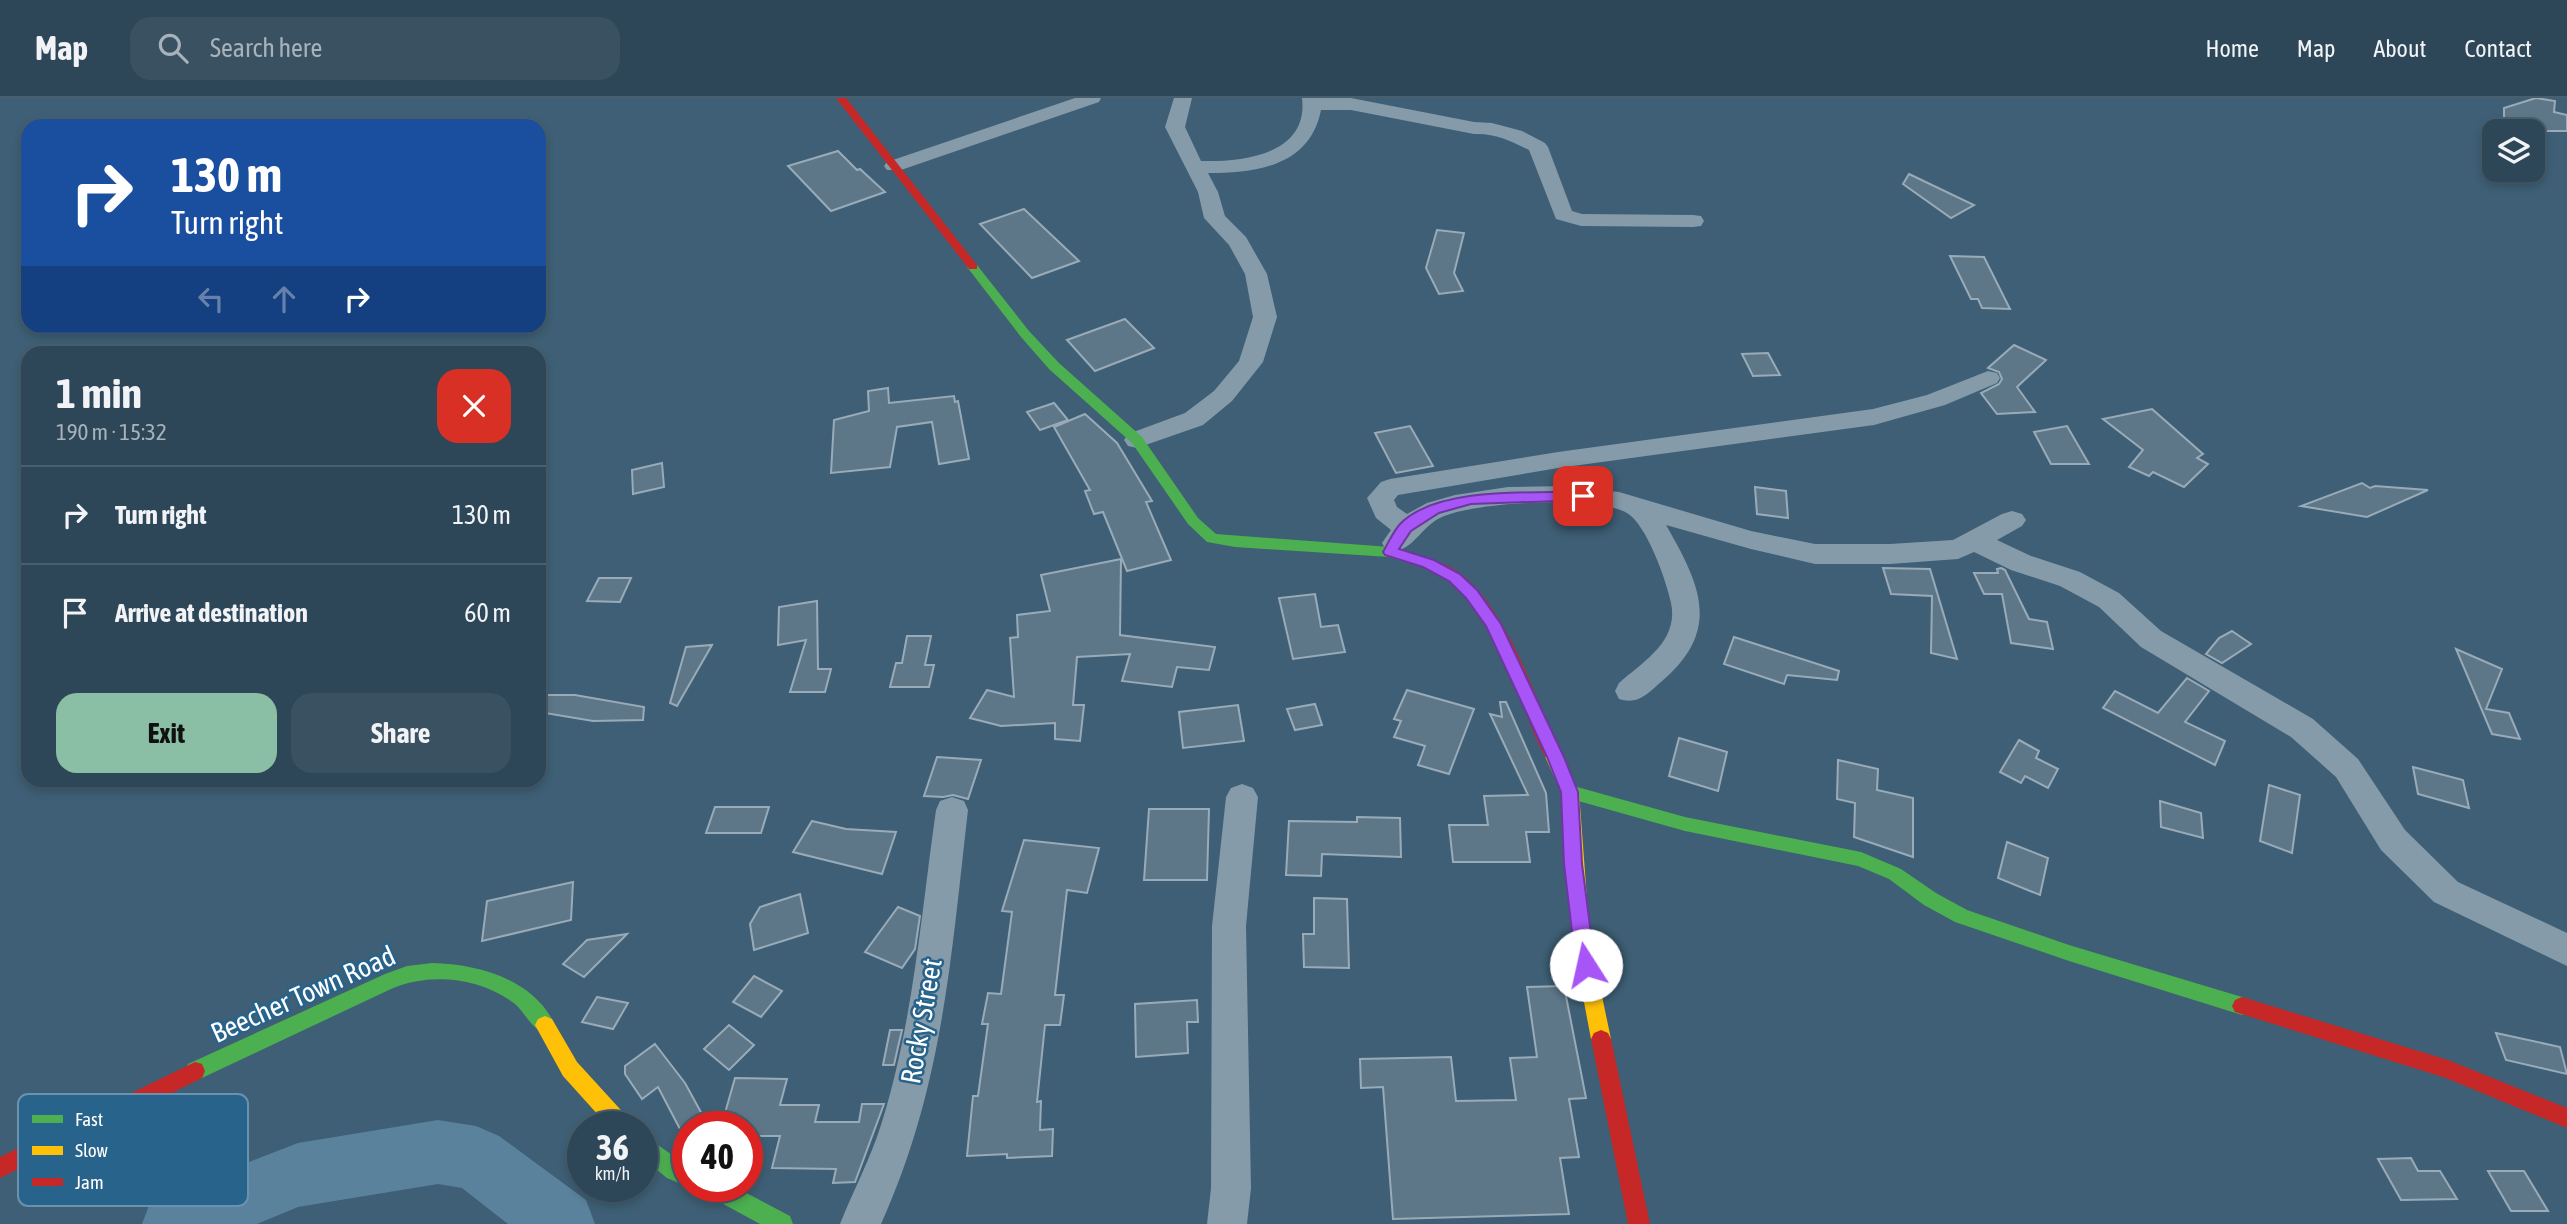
<!DOCTYPE html>
<html lang="en">
<head>
<meta charset="utf-8">
<style>
  :root { --surface:#2e4758; --page:#3a5161; --text:#f1f3f6; --muted:#a7b2ba; --line:#495f6e; --accent:#8abfa5 }
  body { margin:0; font-family:"Asap Condensed",sans-serif; background:var(--page); color:var(--text); height:100vh; display:flex; flex-direction:column; font-size:26px; white-space:nowrap }
  * { box-sizing:border-box; margin:0 }
  p { font-size:23px; color:var(--muted) }
  .icon { flex:none; width:38px; height:38px; fill:none; stroke:currentColor; stroke-width:2; stroke-linecap:round; stroke-linejoin:round }
  .map { position:relative; flex:1; overflow:hidden }
  .panel { position:absolute; left:21px; top:248px; width:525px; height:441px; display:flex; flex-direction:column; background:var(--surface); border-radius:21px; box-shadow:0 4px 10px #0003,0 0 0 2px var(--line) }
  .panel>* { flex:none }
  .top-card { position:absolute; left:21px; top:21px; width:525px; height:214px; border-radius:21px; box-shadow:0 4px 10px #0003,0 0 0 2px var(--line); background:#1a4fa0; color:#fff; overflow:hidden }
  .fabs { position:absolute; left:2482px; top:21px; display:grid; gap:14px }
  .fabs a { display:grid; place-items:center; width:63px; height:63px; border-radius:14px; background:var(--surface); box-shadow:0 4px 10px #0003,0 0 0 2px var(--line); font-size:35px }
  .speed { position:absolute; left:567px; top:1013px; display:flex; gap:14px; font-size:35px; font-weight:700; text-align:center }
  .speed>* { display:grid; place-content:center; width:91px; height:91px; border-radius:50%; background:var(--surface); box-shadow:0 4px 10px #0003,0 0 0 2px var(--line); line-height:1 }
  .speed small { font-size:18px; font-weight:400 }
  .speed .limit { border:10px solid #d22; background:#fff; color:#111 }
  .pin { position:absolute; display:grid; place-items:center; width:60px; height:60px; color:#fff; margin:-30px; border-radius:14px; box-shadow:0 4px 10px #0006 }
  .me { position:absolute; width:77px; margin:-38px; rotate:350deg; stroke-linejoin:round; filter:drop-shadow(0 0 5px #0008) }
  .turn { display:flex; align-items:center; gap:24px; height:147px; padding:0 35px; font-size:32px }
  .turn .icon { width:91px; height:91px; stroke-width:2.5 }
  .turn b { display:block; font-size:49px; line-height:60px }
  .lanes { display:flex; align-items:center; height:66px; padding:0 35px; background:#0003; justify-content:center; gap:35px; direction:ltr }
  .lanes .off { opacity:.35 }
  .round { display:grid; place-items:center; flex:none; width:74px; height:74px; border-radius:21px; background:var(--page) }
  .summary { display:flex; align-items:center; justify-content:space-between; height:119px; padding:0 35px }
  h1 { font-size:42px; font-weight:700; line-height:52px }
  .action { display:flex; gap:14px; margin-top:auto; padding:14px 35px }
  .action a { flex:1; height:80px; border-radius:21px; background:var(--accent); color:#111; font-size:28px; font-weight:700; line-height:80px; text-align:center }
  .action a+a { background:var(--page); color:var(--text) }
  ul { padding:0; list-style:none }
  li { display:flex; align-items:center; gap:21px; height:98px; padding:0 35px; border-top:2px solid var(--line) }
  li div { flex:1 }
  li b { display:block; font-size:26px }
  li em { font-style:normal }
  header { display:flex; align-items:center; gap:42px; box-sizing:border-box; height:98px; padding:0 35px; background:var(--surface); border-bottom:2px solid var(--line) }
  header strong { font-size:33px }
  nav { display:flex; gap:38px; margin-inline-start:auto; font-size:24px }
  .search { width:490px; height:63px; background:var(--page); display:flex; align-items:center; gap:18px; box-sizing:border-box; padding:0 24px; border-radius:21px; color:var(--muted); font-size:26px }
  .map>svg:first-child { display:block }
  .lines { fill:none; stroke-linecap:round; stroke-linejoin:round }
  .river { fill:#5b829c; fill-rule:evenodd }
  .building { fill:#5d7788; stroke:#99abb8; stroke-width:2 }
  .street { fill:#859ba9; fill-rule:evenodd }
  .fast { fill:#4caf50; fill-rule:evenodd }
  .slow { fill:#ffc107; fill-rule:evenodd }
  .jam { fill:#c62828; fill-rule:evenodd }
  .route { fill:#a855f7; stroke:#6d37a1; stroke-width:2 }
  .labels { text-anchor:middle; stroke-width:5; stroke-linejoin:round; paint-order:stroke }
  .near-street-label { font-size:28px; fill:#fff; stroke:#28638b }
  .key { fill:#28638b; stroke:#6892ae; stroke-width:2 }
  .key-label { font-size:19px; fill:#fff }
</style>
</head>
<body>
<header>
<strong>Map</strong>
<div class="search"><svg class="icon" aria-label="search" viewBox="0 0 24 24"><circle cx="10" cy="10" r="6"/><path d="M15 15l6 6"/></svg>Search here</div>
<nav><a>Home</a><a>Map</a><a>About</a><a>Contact</a></nav>
</header>
<div class="map">
<svg width="2567" height="1126" viewBox="0 0 2567 1126">
  <rect width="100%" height="100%" fill="#3e5f75"/>
  <g class="lines">
    <path class="river" d="M438,1022L476,1028L499,1038L586,1102L595,1126H508L462,1090L438,1086L298,1109L257,1126H142L151,1102L298,1045Z"/>
  </g>
  <g class="building">
    <path d="M2536,0L2555,3L2554,14L2567,17V33H2504V10Z"/>
    <path d="M838,53L857,72L860,71L885,94L831,113L788,68Z"/>
    <path d="M1909,76L1974,107L1951,120L1903,86Z"/>
    <path d="M1024,111L1079,163L1032,180L980,126Z"/>
    <path d="M1437,132L1464,135L1454,175L1463,193L1439,196L1426,170Z"/>
    <path d="M1950,158L1984,159L2010,211L1982,210L1978,201H1971Z"/>
    <path d="M1125,221L1154,250L1095,273L1067,242Z"/>
    <path d="M2014,247L2046,262L2017,289L2035,314L1997,316L1981,295L1999,286L2002,281L1999,274L1988,270Z"/>
    <path d="M1768,255L1780,277L1753,278L1742,256Z"/>
    <path d="M888,290L889,305L954,298L955,304L958,303L969,361L939,366L932,324L897,329L890,369L831,375L834,322L869,313L868,293Z"/>
    <path d="M1054,305L1068,322L1040,332L1027,314Z"/>
    <path d="M2152,311L2203,356L2197,360L2208,366L2184,389L2153,374L2149,378L2129,369L2143,352L2103,321Z"/>
    <path d="M1085,316L1117,345L1152,403L1146,404L1171,462L1127,473L1103,414L1094,416L1085,393L1090,392L1054,329Z"/>
    <path d="M1410,328L1433,368L1396,375L1375,335Z"/>
    <path d="M2067,328L2089,366H2051L2034,334Z"/>
    <path d="M662,365L664,389L633,396L632,372Z"/>
    <path d="M2362,385L2370,390L2375,388L2428,392L2367,419L2301,408Z"/>
    <path d="M1755,389L1786,393L1788,420L1757,416Z"/>
    <path d="M1121,461L1120,537L1215,549L1209,572L1177,569L1172,589L1122,583L1130,556L1077,559L1073,607H1084L1080,643L1055,641V625L1001,628L970,620L987,592L1014,599L1010,540L1018,539L1017,517L1050,513L1041,477Z"/>
    <path d="M1883,470L1930,471L1957,561L1931,555L1932,498L1891,496Z"/>
    <path d="M2001,470L2005,472L2029,521L2047,524L2053,551L2011,545L2002,496H1984L1974,475H1998L1997,471Z"/>
    <path d="M599,480H631L620,504L587,503Z"/>
    <path d="M1315,496L1321,529L1338,527L1345,554L1293,561L1279,500Z"/>
    <path d="M817,503L818,571H831L825,594H790L806,542L778,547L779,509Z"/>
    <path d="M2232,533L2251,546L2222,565L2206,556L2219,540Z"/>
    <path d="M907,538H931L925,567H934L929,589H890L896,565H902Z"/>
    <path d="M1734,539L1839,573L1837,582L1787,577L1784,586L1724,566Z"/>
    <path d="M712,547L677,608L670,605L686,549Z"/>
    <path d="M2456,551L2502,571L2486,611L2509,615L2520,641L2492,636Z"/>
    <path d="M2187,580L2209,593L2185,624L2225,643L2215,667L2103,610L2115,593L2158,615Z"/>
    <path d="M1407,592L1474,611L1449,676L1418,667L1425,648L1394,639L1401,623L1394,621Z"/>
    <path d="M539,597H575L644,609L643,622L593,623L539,614Z"/>
    <path d="M1500,604H1506L1546,695L1549,734H1526L1530,764H1453L1449,727H1488L1484,698L1528,697L1490,616L1502,619Z"/>
    <path d="M1315,606L1322,627L1295,632L1287,611Z"/>
    <path d="M1238,607L1244,643L1183,650L1179,614Z"/>
    <path d="M1679,640L1727,654L1718,693L1669,678Z"/>
    <path d="M2019,642L2039,653L2036,660L2058,671L2048,690L2025,678L2021,685L2000,674Z"/>
    <path d="M937,659L981,662L968,701L953,697L943,699L924,698Z"/>
    <path d="M1838,662L1878,671L1877,692L1913,700V759L1854,739L1855,705L1837,701Z"/>
    <path d="M2413,669L2463,682L2469,710L2418,696Z"/>
    <path d="M2269,687L2300,697L2292,755L2260,743Z"/>
    <path d="M2160,703L2201,715L2203,740L2161,729Z"/>
    <path d="M715,709H769L761,735H706Z"/>
    <path d="M1149,711H1209L1207,782H1144Z"/>
    <path d="M1357,719L1400,720L1401,759L1322,756L1321,778L1286,777L1289,723L1357,724Z"/>
    <path d="M812,723L846,731L896,734L882,776L793,754Z"/>
    <path d="M1024,742L1099,750L1087,795L1067,792L1055,897H1064L1060,927H1045L1037,1004L1041,1003L1040,1032L1053,1031L1052,1058L1007,1060V1056L967,1058L973,998H978L988,926H982L988,895L1001,896L1012,814L1002,813Z"/>
    <path d="M2007,744L2048,760L2040,797L1998,780Z"/>
    <path d="M573,784L571,822L482,843L487,803Z"/>
    <path d="M800,796L808,835L754,852L750,826L760,809Z"/>
    <path d="M1314,800L1347,801L1349,870L1304,869L1303,836H1314Z"/>
    <path d="M898,809L920,818L915,851L902,870L865,854Z"/>
    <path d="M627,836L584,879L563,866L587,842Z"/>
    <path d="M754,878L782,893L761,919L733,904Z"/>
    <path d="M1564,888L1586,1000L1569,1001L1579,1059L1560,1060L1569,1116L1393,1121L1383,989L1361,990L1360,961L1451,959L1456,1003L1516,1002L1510,960L1537,959L1527,889Z"/>
    <path d="M597,899L628,905L613,931L582,924Z"/>
    <path d="M1197,902L1198,924H1187L1188,955L1136,959L1135,906Z"/>
    <path d="M729,927L754,947L729,972L704,951Z"/>
    <path d="M890,932H902L898,949L894,967H883Z"/>
    <path d="M2496,935L2560,949L2567,976L2506,962Z"/>
    <path d="M655,946L685,985L703,1018L681,1033L658,989L642,1001L625,976V968Z"/>
    <path d="M735,980L787,981L780,1007H819L815,1024H859L862,1006H884L855,1084L833,1085L836,1071L772,1070L780,1038H747V1029H721Z"/>
    <path d="M2411,1060L2418,1073H2440L2457,1101L2401,1102L2378,1061Z"/>
    <path d="M2488,1073H2524L2548,1113H2511Z"/>
  </g>
  <g class="lines">
    <g class="street">
      <path d="M1075,0H1101L1099,4L901,72H887L884,68L887,64Z"/>
      <path d="M1174,0H1192L1185,29L1201,63C1242,64 1309,57 1302,0H1351L1474,24L1492,25L1522,33L1545,45L1548,49L1572,113L1582,116L1693,117L1701,118L1704,123L1701,128L1693,129L1581,128L1556,121L1529,52C1511,43 1495,35 1474,36L1351,12H1321C1310,68 1257,75 1208,75L1218,94L1225,118L1246,139L1267,176L1277,219L1263,264L1232,303L1203,327L1137,350L1128,348L1124,342L1128,336L1185,315L1214,293L1239,263L1253,219L1245,176L1229,147L1204,120L1198,94L1165,29Z"/>
      <path d="M1988,273L1997,275L2000,280L1997,285L1945,307L1874,327L1558,370L1398,397L1394,402L1397,409L1407,416L1427,405L1455,397L1508,389L1568,388L1619,394L1751,433L1815,446H1890L1953,442L2002,416L2012,413L2022,416L2026,422L2022,428L1997,442L2031,458L2080,474L2119,495L2161,533L2313,621L2358,661L2405,732L2458,784L2567,835V868L2434,804L2381,752L2336,679L2291,639L2141,549L2099,509L2060,488L2011,472L1974,454L1958,461L1890,466H1815L1751,451L1666,427C1701,488 1722,532 1661,584C1647,596 1638,607 1619,601L1615,593L1619,585C1644,563 1679,543 1671,505C1666,482 1647,427 1627,415C1595,397 1475,404 1442,419C1420,428 1411,459 1386,452L1382,445L1391,432L1376,420L1367,400L1381,384L1390,381L1558,354L1873,311L1927,297Z"/>
      <path d="M1242,686L1253,690L1258,699L1246,828L1251,1090L1247,1126H1207L1211,1090L1212,828L1226,699L1231,690Z"/>
      <path d="M952,699L964,703L968,712C951,859 943,989 881,1126H840C853,1093 870,1062 881,1027C913,926 921,817 936,712L940,703Z"/>
    </g>
    <g class="fast">
      <path d="M973,165L977,167L1029,233L1059,265L1142,339L1198,420L1216,436L1390,449L1417,457L1419,461L1417,465L1412,466L1389,459L1235,449L1207,444L1188,426L1132,345L1049,271L1021,239L967,169Z"/>
      <path d="M1570,687L1685,719L1861,754L1901,771L1936,795L1967,812L2069,847L2242,899L2249,902L2252,908L2249,914L2242,917L2069,863L1955,824L1924,807L1889,781L1858,768L1685,733L1564,699L1561,694L1564,689Z"/>
      <path d="M432,865C478,866 534,881 555,927L552,933L545,936C532,931 525,915 515,906C481,879 429,874 391,891L202,980L195,982L188,980L185,973L188,966L385,876L407,868Z"/>
      <path d="M642,1036L688,1068V1088H690L688,1089L667,1080L642,1060Z"/>
      <path d="M700,1088H733L790,1118L793,1126H760L703,1095Z"/>
    </g>
    <g class="slow">
      <path d="M1551,647L1557,649L1579,694L1590,841L1611,941L1608,947L1601,950L1594,947L1591,941L1572,841L1561,694L1543,654L1545,649Z"/>
      <path d="M545,918L552,921L577,964L630,1022L633,1029H609L563,978L535,927L538,921Z"/>
    </g>
    <g class="jam">
      <path d="M836,0H846L977,167V171H969Z"/>
      <path d="M1412,456C1427,460 1444,464 1457,473C1505,505 1537,602 1559,654L1557,659H1545C1516,604 1500,518 1447,481C1435,473 1421,469 1407,465L1405,461L1407,457Z"/>
      <path d="M2242,899L2448,962L2567,1010V1030L2446,980L2235,914L2232,908L2235,902Z"/>
      <path d="M1601,932L1608,935L1611,941L1650,1126H1628L1591,941L1594,935Z"/>
      <path d="M195,964L202,966L205,973L202,980L0,1080V1059Z"/>
    </g>
  </g>
  <path class="route" d="M1583,394L1590,398L1588,402L1471,406L1439,415L1411,433L1399,451L1434,462L1460,476L1477,492L1501,526L1564,659L1578,694L1582,766L1595,867L1593,873L1586,875L1579,873L1576,867L1564,766L1561,694L1547,659L1486,528L1466,500L1449,483L1423,469L1385,457L1383,454C1388,445 1393,434 1400,426C1437,388 1533,395 1583,394Z"/>
  <g class="labels">
    <g class="near-street-label">
      <text transform="translate(303 896) rotate(-24)" y="10">Beecher Town Road</text>
      <text transform="translate(921 923) rotate(-80)" y="10">Rocky Street</text>
    </g>
  </g>
  <rect x="18" y="996" width="230" height="112" rx="10" class="key"/>
  <rect x="32" y="1017" width="31" height="8" fill="#4caf50"/>
  <rect x="32" y="1048" width="31" height="9" fill="#ffc107"/>
  <rect x="32" y="1080" width="31" height="8" fill="#c62828"/>
  <g class="key-label">
    <text x="75" y="1028">Fast</text>
    <text x="75" y="1059">Slow</text>
    <text x="75" y="1091">Jam</text>
  </g>
</svg>
<div class="fabs">
<a><svg class="icon" aria-label="layers" viewBox="0 0 24 24"><path d="M12 4l9 5-9 5-9-5zM3 14l9 5 9-5"/></svg></a>
</div>
<div class="speed"><div>36<small>km/h</small></div><div class="limit">40</div></div>
<div class="pin" style="left:1583px;top:398px;background:#d93025"><svg class="icon" aria-label="arrive" viewBox="0 0 24 24"><path d="M6 21V4h12l-3 4 3 4H6"/></svg></div>
<svg class="me" style="left:1586px;top:867px" viewBox="-20 -20 40 40"><circle r="19" fill="#fff"/><path d="M0-13L10 11 0 6-10 11z" fill="#a855f7"/></svg>
<div class="top-card">
<div class="turn"><svg class="icon" aria-label="right" viewBox="0 0 24 24"><path d="M7 20v-9h11M14 6l5 5-5 5"/></svg><div><b>130 m</b>Turn right</div></div>
<div class="lanes"><svg class="icon off" aria-label="left" viewBox="0 0 24 24"><path d="M17 20v-9H6M10 6l-5 5 5 5"/></svg><svg class="icon off" aria-label="ahead" viewBox="0 0 24 24"><path d="M12 20V5M6 11l6-6 6 6"/></svg><svg class="icon" aria-label="right" viewBox="0 0 24 24"><path d="M7 20v-9h11M14 6l5 5-5 5"/></svg></div>
</div>
<section class="panel">
<div class="summary"><div><h1>1 min</h1><p>190 m · 15:32</p></div><a class="round" style="background:#d93025;color:#fff"><svg class="icon" aria-label="close" viewBox="0 0 24 24"><path d="M6 6l12 12M18 6L6 18"/></svg></a></div>
<ul>
<li><svg class="icon" aria-label="right" viewBox="0 0 24 24"><path d="M7 20v-9h11M14 6l5 5-5 5"/></svg><div><b>Turn right</b></div><em>130 m</em></li>
<li><svg class="icon" aria-label="arrive" viewBox="0 0 24 24"><path d="M6 21V4h12l-3 4 3 4H6"/></svg><div><b>Arrive at destination</b></div><em>60 m</em></li>
</ul>
<div class="action"><a>Exit</a><a>Share</a></div>
</section>
</div>
</body>
</html>
